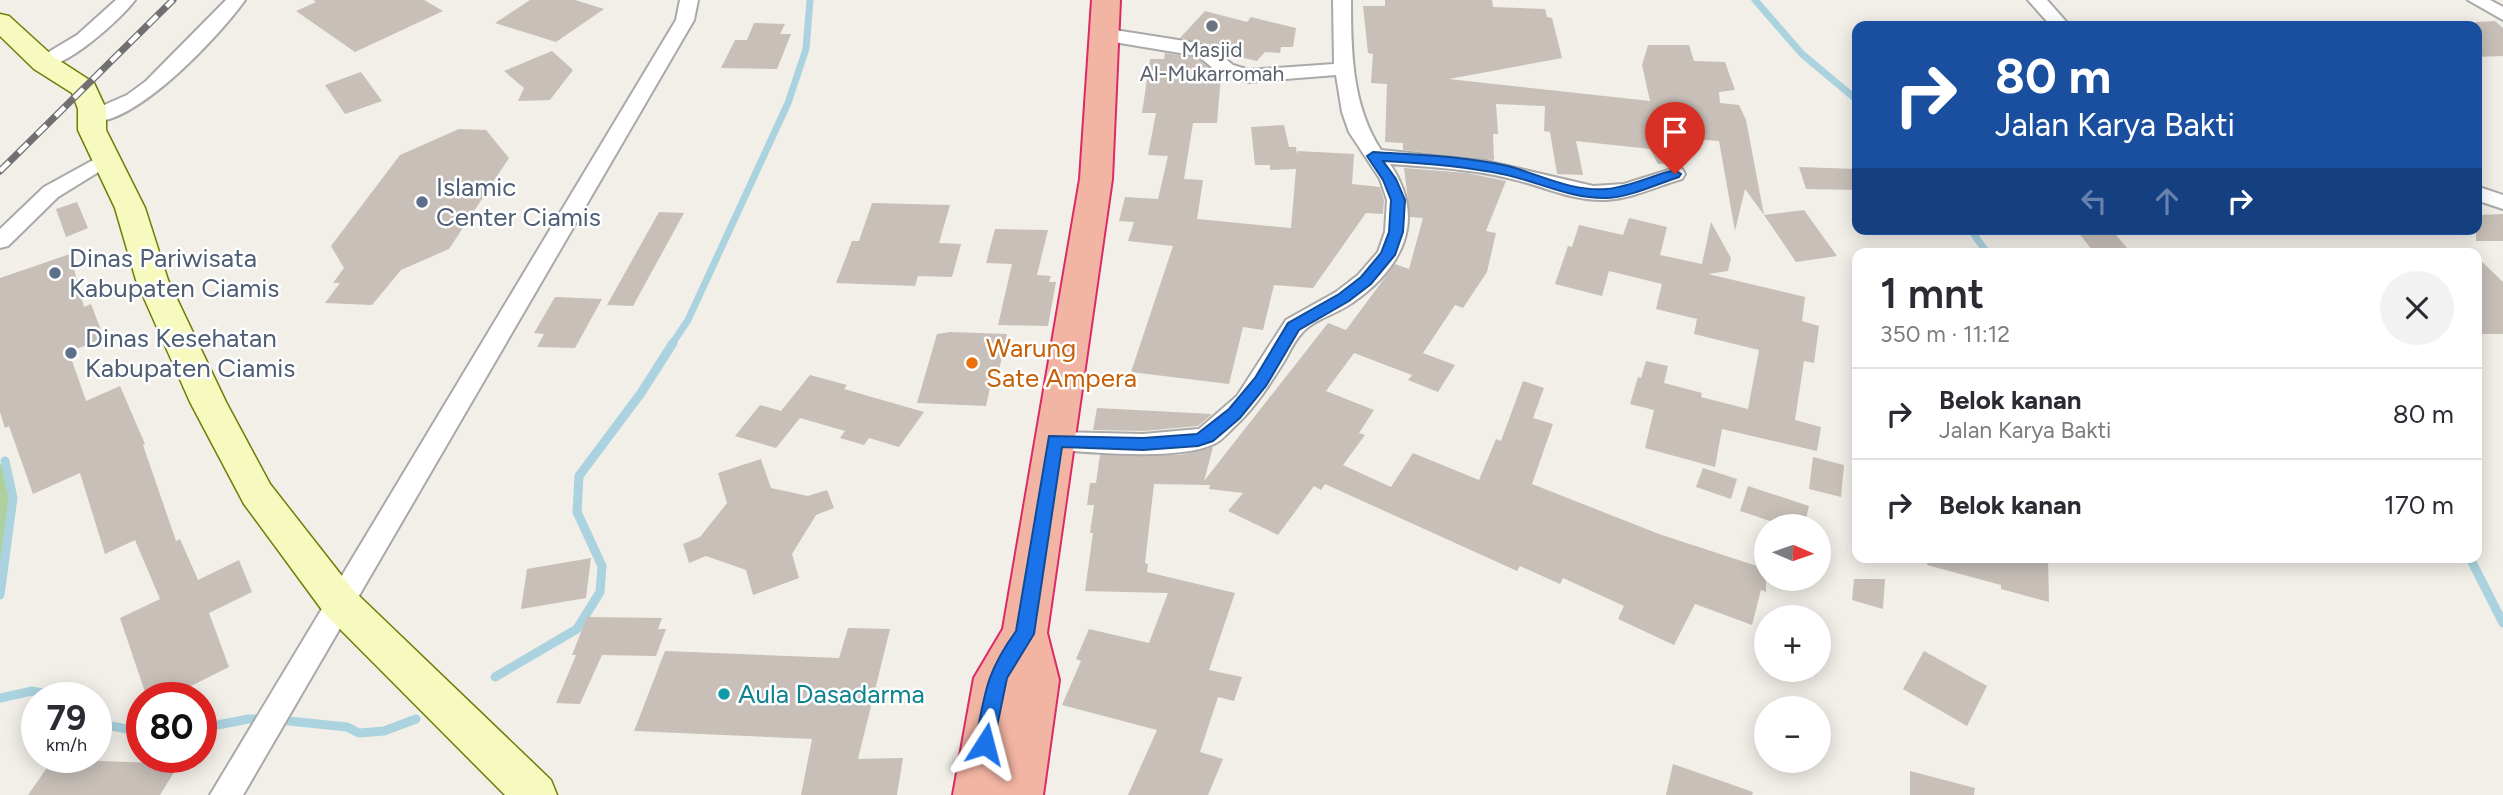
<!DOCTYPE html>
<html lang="id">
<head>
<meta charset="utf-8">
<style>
  :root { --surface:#fff; --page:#f2f2f3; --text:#2b2b33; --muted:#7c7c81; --line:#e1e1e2 }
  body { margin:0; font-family:Figtree,sans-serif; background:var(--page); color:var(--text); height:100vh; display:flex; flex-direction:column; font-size:26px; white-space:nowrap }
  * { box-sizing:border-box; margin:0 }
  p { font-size:23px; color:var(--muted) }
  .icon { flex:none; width:38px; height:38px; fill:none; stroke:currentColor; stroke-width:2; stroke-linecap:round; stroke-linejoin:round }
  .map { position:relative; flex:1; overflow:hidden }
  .sheet { position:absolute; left:1852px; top:248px; width:630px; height:315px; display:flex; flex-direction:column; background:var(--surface); border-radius:14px; box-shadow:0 4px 18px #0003 }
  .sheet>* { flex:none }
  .top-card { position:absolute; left:1852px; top:21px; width:630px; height:214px; border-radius:14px; box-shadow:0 4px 18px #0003; background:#1a4fa0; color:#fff; overflow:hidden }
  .needle { width:46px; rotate:92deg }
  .buttons { position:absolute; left:1754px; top:514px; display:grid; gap:14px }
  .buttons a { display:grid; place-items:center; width:77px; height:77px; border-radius:50%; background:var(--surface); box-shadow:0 4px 18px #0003; font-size:35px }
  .speed { position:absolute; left:21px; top:682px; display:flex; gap:14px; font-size:35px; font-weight:700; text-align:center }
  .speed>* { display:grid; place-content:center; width:91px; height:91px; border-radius:50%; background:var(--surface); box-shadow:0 4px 18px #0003; line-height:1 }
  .speed small { font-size:18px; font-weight:400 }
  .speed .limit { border:10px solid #d22; background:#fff; color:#111 }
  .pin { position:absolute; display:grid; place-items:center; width:60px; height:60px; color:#fff; margin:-72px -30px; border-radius:50% 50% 50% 0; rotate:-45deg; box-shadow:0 0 7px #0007 }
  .pin .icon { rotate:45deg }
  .me { position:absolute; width:77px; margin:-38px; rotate:9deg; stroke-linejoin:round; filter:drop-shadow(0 0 5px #0008) }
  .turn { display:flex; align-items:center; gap:24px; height:147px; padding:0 28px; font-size:32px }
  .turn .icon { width:91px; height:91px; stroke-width:2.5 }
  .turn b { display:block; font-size:49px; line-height:60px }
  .lanes { display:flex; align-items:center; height:66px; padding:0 28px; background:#0003; justify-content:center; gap:35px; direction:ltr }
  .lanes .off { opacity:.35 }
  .round { display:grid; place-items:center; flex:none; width:74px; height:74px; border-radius:37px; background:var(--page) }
  .summary { display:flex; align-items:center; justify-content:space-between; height:119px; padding:0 28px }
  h1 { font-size:42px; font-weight:600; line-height:52px }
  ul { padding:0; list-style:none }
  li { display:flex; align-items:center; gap:21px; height:91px; padding:0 28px; border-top:2px solid var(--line) }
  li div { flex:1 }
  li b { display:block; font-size:26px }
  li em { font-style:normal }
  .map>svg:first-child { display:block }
  .forest { fill:#add19e }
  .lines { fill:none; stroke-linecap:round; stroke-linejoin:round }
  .stream-far1 { stroke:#aad3df; stroke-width:7 }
  .stream { stroke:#aad3df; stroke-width:9 }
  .building { fill:#c7bfb8 }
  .minor-casing { stroke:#a9a9a9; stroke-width:4 }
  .secondary-casing { stroke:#707d05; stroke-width:3 }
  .trunk-casing { stroke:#dc2a67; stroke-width:4 }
  .minor { fill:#fff; fill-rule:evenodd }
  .secondary { fill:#f7fabf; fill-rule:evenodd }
  .trunk { fill:#f2b4a3; fill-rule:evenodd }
  .rail-casing { stroke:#707070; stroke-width:7 }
  .rail { stroke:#fff; stroke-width:4.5; stroke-dasharray:13; stroke-linecap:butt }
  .route { fill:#1a73e8; stroke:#114b97; stroke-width:2 }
  .worship-dot { fill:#6b7280; stroke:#fff; stroke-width:2.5 }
  .service-dot { fill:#5c6f8a; stroke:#fff; stroke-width:2.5 }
  .food-dot { fill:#e8710a; stroke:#fff; stroke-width:2.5 }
  .culture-dot { fill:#0f9aa8; stroke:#fff; stroke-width:2.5 }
  .labels { text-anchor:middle; stroke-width:5; stroke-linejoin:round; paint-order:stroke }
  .far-worship-label { font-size:21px; fill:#5b616d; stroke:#fff }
  .service-label { font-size:26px; fill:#4e5e75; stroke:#fff; text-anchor:start }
  .food-label { font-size:26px; fill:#c56008; stroke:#fff; text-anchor:start }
  .culture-label { font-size:26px; fill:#0d838f; stroke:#fff; text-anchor:start }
</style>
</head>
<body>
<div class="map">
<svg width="2503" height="795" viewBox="0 0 2503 795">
  <rect width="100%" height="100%" fill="#f2efe9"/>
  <path class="forest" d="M1,463L9,496L0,570V465Z"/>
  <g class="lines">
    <g class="stream-far1">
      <path d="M1755,0L1802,54L1857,100"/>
      <path d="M1970,229L1988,254"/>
      <path d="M672,344L688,320L788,103L806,49L810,0"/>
    </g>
    <g class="stream">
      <path d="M2470,558L2503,623"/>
      <path d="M0,595L13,498L5,461"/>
      <path d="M495,677L577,629L600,592L602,566L577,512L579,476L641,393L673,343"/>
      <path d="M0,698L32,691L69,698"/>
      <path d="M279,720L347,727L359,733L384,731L416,719"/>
      <path d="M96,723L142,732"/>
      <path d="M201,728L249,719H266"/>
    </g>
  </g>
  <g class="building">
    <path d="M313,0H424L443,11L355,52L296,11L316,2Z"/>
    <path d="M530,0H575L604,9L556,42L495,23Z"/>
    <path d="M1385,0H1492L1493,7L1545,9L1547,17L1552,18L1562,58L1449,79L1650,101L1642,65L1648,45H1689L1694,61L1725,62L1735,90L1719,92L1720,103L1739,105L1746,120L1764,215L1745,189L1735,231L1719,141L1665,137L1680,163L1658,164L1650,149L1576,141L1583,175L1557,174L1550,132L1544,131L1545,106L1496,104L1498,134H1493L1494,160L1403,150V143L1385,142L1387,84L1371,83L1373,54L1368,53L1363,6H1385Z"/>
    <path d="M1205,11L1247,22L1251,17L1296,28L1293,47H1281L1280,53L1265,52L1257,61L1222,53L1213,45L1180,38Z"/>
    <path d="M2495,21L2503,28V56L2476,57V22Z"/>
    <path d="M754,23L785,24L780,34H791L777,69L721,68L735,40H747Z"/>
    <path d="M552,51L573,70L550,100L518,101L524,88L504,71Z"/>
    <path d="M1165,53L1197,58L1221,76L1217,123H1193L1184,179L1203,180L1197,219L1291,228L1296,169L1270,170V165H1255L1251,127L1284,125L1289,147H1296L1297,154L1298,151L1354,154L1352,184L1380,187L1384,200L1383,214L1366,213L1313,288L1274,285L1263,330L1243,327L1229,384L1131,372L1173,246L1128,241L1134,222L1119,221L1125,197L1158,199L1168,156L1148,155L1156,113H1142L1150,59H1164Z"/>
    <path d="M361,72L382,101L345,114L325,85Z"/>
    <path d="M459,129L486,130L509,158L449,249L401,270L372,305L325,303L340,283H333L344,268L331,246L400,155Z"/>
    <path d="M1799,167L1857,169V190L1806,189Z"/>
    <path d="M1404,168L1467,173L1506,181L1486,231L1496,233L1487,272L1463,308L1455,305L1423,353L1455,365L1438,392L1408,380L1412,375L1354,353L1326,391L1374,410L1359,433L1365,435L1343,465L1391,487L1413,453L1479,480L1496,439L1501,441L1523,381L1544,388L1533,418L1553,424L1532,484L1659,534L1766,569V592L1761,590L1752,625L1695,604L1674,645L1618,619L1624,606L1563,578L1560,584L1520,566L1517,571L1325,484L1321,490L1314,486L1278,535L1228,511L1243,493L1209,489L1210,485L1154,484L1145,563L1148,564L1147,572L1235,593L1209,670L1242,677L1234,701L1218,697L1200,752L1223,759L1208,795H1128L1157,730L1062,705L1081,661L1076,659L1089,629L1149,643L1168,593L1085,591L1093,533H1090L1094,505H1087L1090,483H1096L1100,455H1180L1213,447L1204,481L1328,323L1346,330L1395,264L1409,269L1423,218L1410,217Z"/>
    <path d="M77,202L88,228L66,237L56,209Z"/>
    <path d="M872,203L950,205L939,243L961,244L952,277L918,276L915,286L836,283L852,241H859Z"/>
    <path d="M1804,210L1837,256L1796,262L1764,215Z"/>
    <path d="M659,212L684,213L633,306L607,305Z"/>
    <path d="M2503,214V241H2476V215Z"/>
    <path d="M1629,218L1667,227L1660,255L1702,264L1711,222L1731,258L1728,271L1708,274L1805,297L1802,321L1819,326L1814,363L1804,361L1795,420L1821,427L1817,451L1722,429L1715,467L1645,448L1654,410L1630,404L1638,377L1641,378L1646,361L1668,366L1664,383L1702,393L1701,397L1748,409L1759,350L1694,334L1697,319L1656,309L1662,284L1609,271L1602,296L1555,284L1568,246L1572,247L1579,225L1623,235Z"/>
    <path d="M995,229L1048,230L1037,275L1051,276L1049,282H1056L1048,326L998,325L1012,264L986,263Z"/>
    <path d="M2111,229L2127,248L2092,250L2078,232Z"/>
    <path d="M70,254L84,307L91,304L104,338L69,352L86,401L120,386L145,444L143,445L176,541L180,539L198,580L239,560L252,592L209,613L229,667L167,698H147L120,618L160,599L135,540L105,554L80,473L33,494L9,426L5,428L0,412V278Z"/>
    <path d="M2476,256L2503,282V334H2476Z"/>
    <path d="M555,297L602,299L575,348L537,347L544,334L534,333Z"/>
    <path d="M950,332L1007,334L997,379H992L986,406L917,403L937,334Z"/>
    <path d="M810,375L847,385L844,389L924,412L899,447L869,438L864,445L840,438L845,431L800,418L776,448L735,436L760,405L781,411Z"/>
    <path d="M1097,408L1212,414L1198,426L1143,431L1093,430Z"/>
    <path d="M1813,457L1844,465L1841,497L1809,489Z"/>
    <path d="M761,459L771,488L808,496L827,490L834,508L816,515L792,554L799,578L753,595L746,570L706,556L689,563L683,544L700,537L727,503L718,473Z"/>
    <path d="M1703,468L1737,479L1731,499L1696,487Z"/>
    <path d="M1748,486L1809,506L1804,527H1788L1740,511Z"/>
    <path d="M591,558L586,598L521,609L527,569Z"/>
    <path d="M1928,558H2048L2049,602L2001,589V585L1927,565Z"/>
    <path d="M1854,579H1885L1883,609L1852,600Z"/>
    <path d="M587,617L662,618L658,629H666L656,656L602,655L580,704L556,703L576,655H572Z"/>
    <path d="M848,628L890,629L858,759L903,758L897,795H801L812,739L634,731L665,651L839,658Z"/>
    <path d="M1924,651L1987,686L1967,726L1903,689Z"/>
    <path d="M53,759L179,764L160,795H28Z"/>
    <path d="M1673,764L1753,792L1752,795H1666Z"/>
    <path d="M1910,771L1975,788L1974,795H1910Z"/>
  </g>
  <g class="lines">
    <g class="minor-casing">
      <g id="minor">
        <path d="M116,0H135C121,19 62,73 37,67L34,63L37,59L77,35Z"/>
        <path d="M226,0H245C221,34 131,132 86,121L83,117L86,113L127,95L146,81Z"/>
        <path d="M680,0H698L694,20L243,795H210L676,20Z"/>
        <path d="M1333,0H1351C1351,52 1352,106 1381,150L1486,161L1593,186L1624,184L1675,168L1682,169L1685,174L1682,179C1657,186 1632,199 1605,200C1572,201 1543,186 1512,179C1473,169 1431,167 1390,164C1427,219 1403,268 1352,303C1337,314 1314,319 1302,333C1295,340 1290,351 1285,360C1269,385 1256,407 1234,427C1228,433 1221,441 1214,444C1177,461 1097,452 1055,450L1046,448L1042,441L1046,434L1055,432L1143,434L1199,429L1237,396L1286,320L1336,292L1358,275L1378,252L1385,232L1387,200L1380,179L1349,132L1342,112L1336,75L1248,82L1219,73L1198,56L1102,40L1093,34L1102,28L1191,42L1212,48L1233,65L1249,70L1334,64Z"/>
        <path d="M2028,0H2047L2070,26H2051Z"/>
        <path d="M2468,0H2490L2503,7V20Z"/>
        <path d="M106,153L113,155L116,159L113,163L58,197L8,246L0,248V229L44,187Z"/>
        <path d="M2476,186L2503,195V209L2476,200Z"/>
      </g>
    </g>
    <g class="secondary-casing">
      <path id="secondary" d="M0,14L9,16L54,57L94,83L106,109V130L145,208L168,280L226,402L270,484L353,590L551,780L557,795H505L325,614L244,504L190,402L136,280L115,208L78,130V109L72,93L34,69L0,36Z"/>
    </g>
    <g class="trunk-casing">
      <path id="trunk" d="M1092,0H1120L1112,179L1047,633L1059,680L1043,795H953L974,678L1003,629L1080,179Z"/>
    </g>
    <use href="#minor" class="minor"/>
    <use href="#secondary" class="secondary"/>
    <use href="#trunk" class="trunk"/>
    <g class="rail-casing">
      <path id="rail" d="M0,171L173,0"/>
    </g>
    <use href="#rail" class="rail"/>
  </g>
  <path class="route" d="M1373,152C1418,155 1464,156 1508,166C1541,175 1572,192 1607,189C1629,187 1653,175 1675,170L1681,174L1679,177C1657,184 1630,197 1607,198C1569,199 1538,181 1502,174C1463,166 1423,163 1383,161L1396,179L1405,200L1403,232L1395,255L1371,284L1349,301L1299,330L1266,386L1240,418L1213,441L1198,446L1143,450L1062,447L1034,634L1007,678L992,751L985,753L978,751L975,744C985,694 985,674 1016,631L1049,436L1143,438L1197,434L1229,409L1255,378L1288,323L1339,294L1361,277L1381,253L1389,232L1391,200L1383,180L1367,156Z"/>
  <circle class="worship-dot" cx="1212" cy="26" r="7"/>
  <g class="service-dot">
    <circle cx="422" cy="202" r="7"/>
    <circle cx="55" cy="273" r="7"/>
    <circle cx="71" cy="353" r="7"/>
  </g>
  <circle class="food-dot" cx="972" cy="363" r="7"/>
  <circle class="culture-dot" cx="724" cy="694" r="7"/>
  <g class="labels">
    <g class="far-worship-label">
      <text x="1212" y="57">Masjid<tspan x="1212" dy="24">Al-Mukarromah</tspan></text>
    </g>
    <g class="service-label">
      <text x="436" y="196">Islamic<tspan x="436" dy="30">Center Ciamis</tspan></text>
      <text x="69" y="267">Dinas Pariwisata<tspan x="69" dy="30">Kabupaten Ciamis</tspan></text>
      <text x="85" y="347">Dinas Kesehatan<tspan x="85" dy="30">Kabupaten Ciamis</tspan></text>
    </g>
    <g class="food-label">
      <text x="986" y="357">Warung<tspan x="986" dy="30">Sate Ampera</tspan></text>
    </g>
    <g class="culture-label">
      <text x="738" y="703">Aula Dasadarma</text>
    </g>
  </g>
</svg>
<div class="buttons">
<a><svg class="needle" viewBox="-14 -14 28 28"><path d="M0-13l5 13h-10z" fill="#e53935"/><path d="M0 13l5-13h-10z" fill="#7c7c81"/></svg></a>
<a>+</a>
<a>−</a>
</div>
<div class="speed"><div>79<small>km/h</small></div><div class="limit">80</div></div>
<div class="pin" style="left:1675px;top:174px;background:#d93025"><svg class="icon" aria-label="arrive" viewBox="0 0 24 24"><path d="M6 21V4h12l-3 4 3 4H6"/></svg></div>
<svg class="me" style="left:985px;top:744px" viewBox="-20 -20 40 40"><path d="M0-17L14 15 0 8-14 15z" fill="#1a73e8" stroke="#fff" stroke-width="4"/></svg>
<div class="top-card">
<div class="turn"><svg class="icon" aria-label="right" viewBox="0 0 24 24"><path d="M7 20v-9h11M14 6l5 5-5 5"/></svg><div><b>80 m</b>Jalan Karya Bakti</div></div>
<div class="lanes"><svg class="icon off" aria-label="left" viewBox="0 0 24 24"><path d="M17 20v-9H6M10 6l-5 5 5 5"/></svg><svg class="icon off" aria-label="ahead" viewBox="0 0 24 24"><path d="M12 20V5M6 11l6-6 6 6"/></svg><svg class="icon" aria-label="right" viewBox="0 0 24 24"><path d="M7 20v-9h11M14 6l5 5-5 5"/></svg></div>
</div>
<section class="sheet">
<div class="summary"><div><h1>1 mnt</h1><p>350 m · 11:12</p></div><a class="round"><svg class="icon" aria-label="close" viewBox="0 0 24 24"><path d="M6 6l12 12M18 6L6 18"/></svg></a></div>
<ul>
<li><svg class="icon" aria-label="right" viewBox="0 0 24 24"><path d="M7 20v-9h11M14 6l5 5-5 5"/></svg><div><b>Belok kanan</b><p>Jalan Karya Bakti</p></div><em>80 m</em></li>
<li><svg class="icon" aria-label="right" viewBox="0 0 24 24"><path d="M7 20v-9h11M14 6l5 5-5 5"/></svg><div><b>Belok kanan</b></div><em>170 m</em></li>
</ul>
</section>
</div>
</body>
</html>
